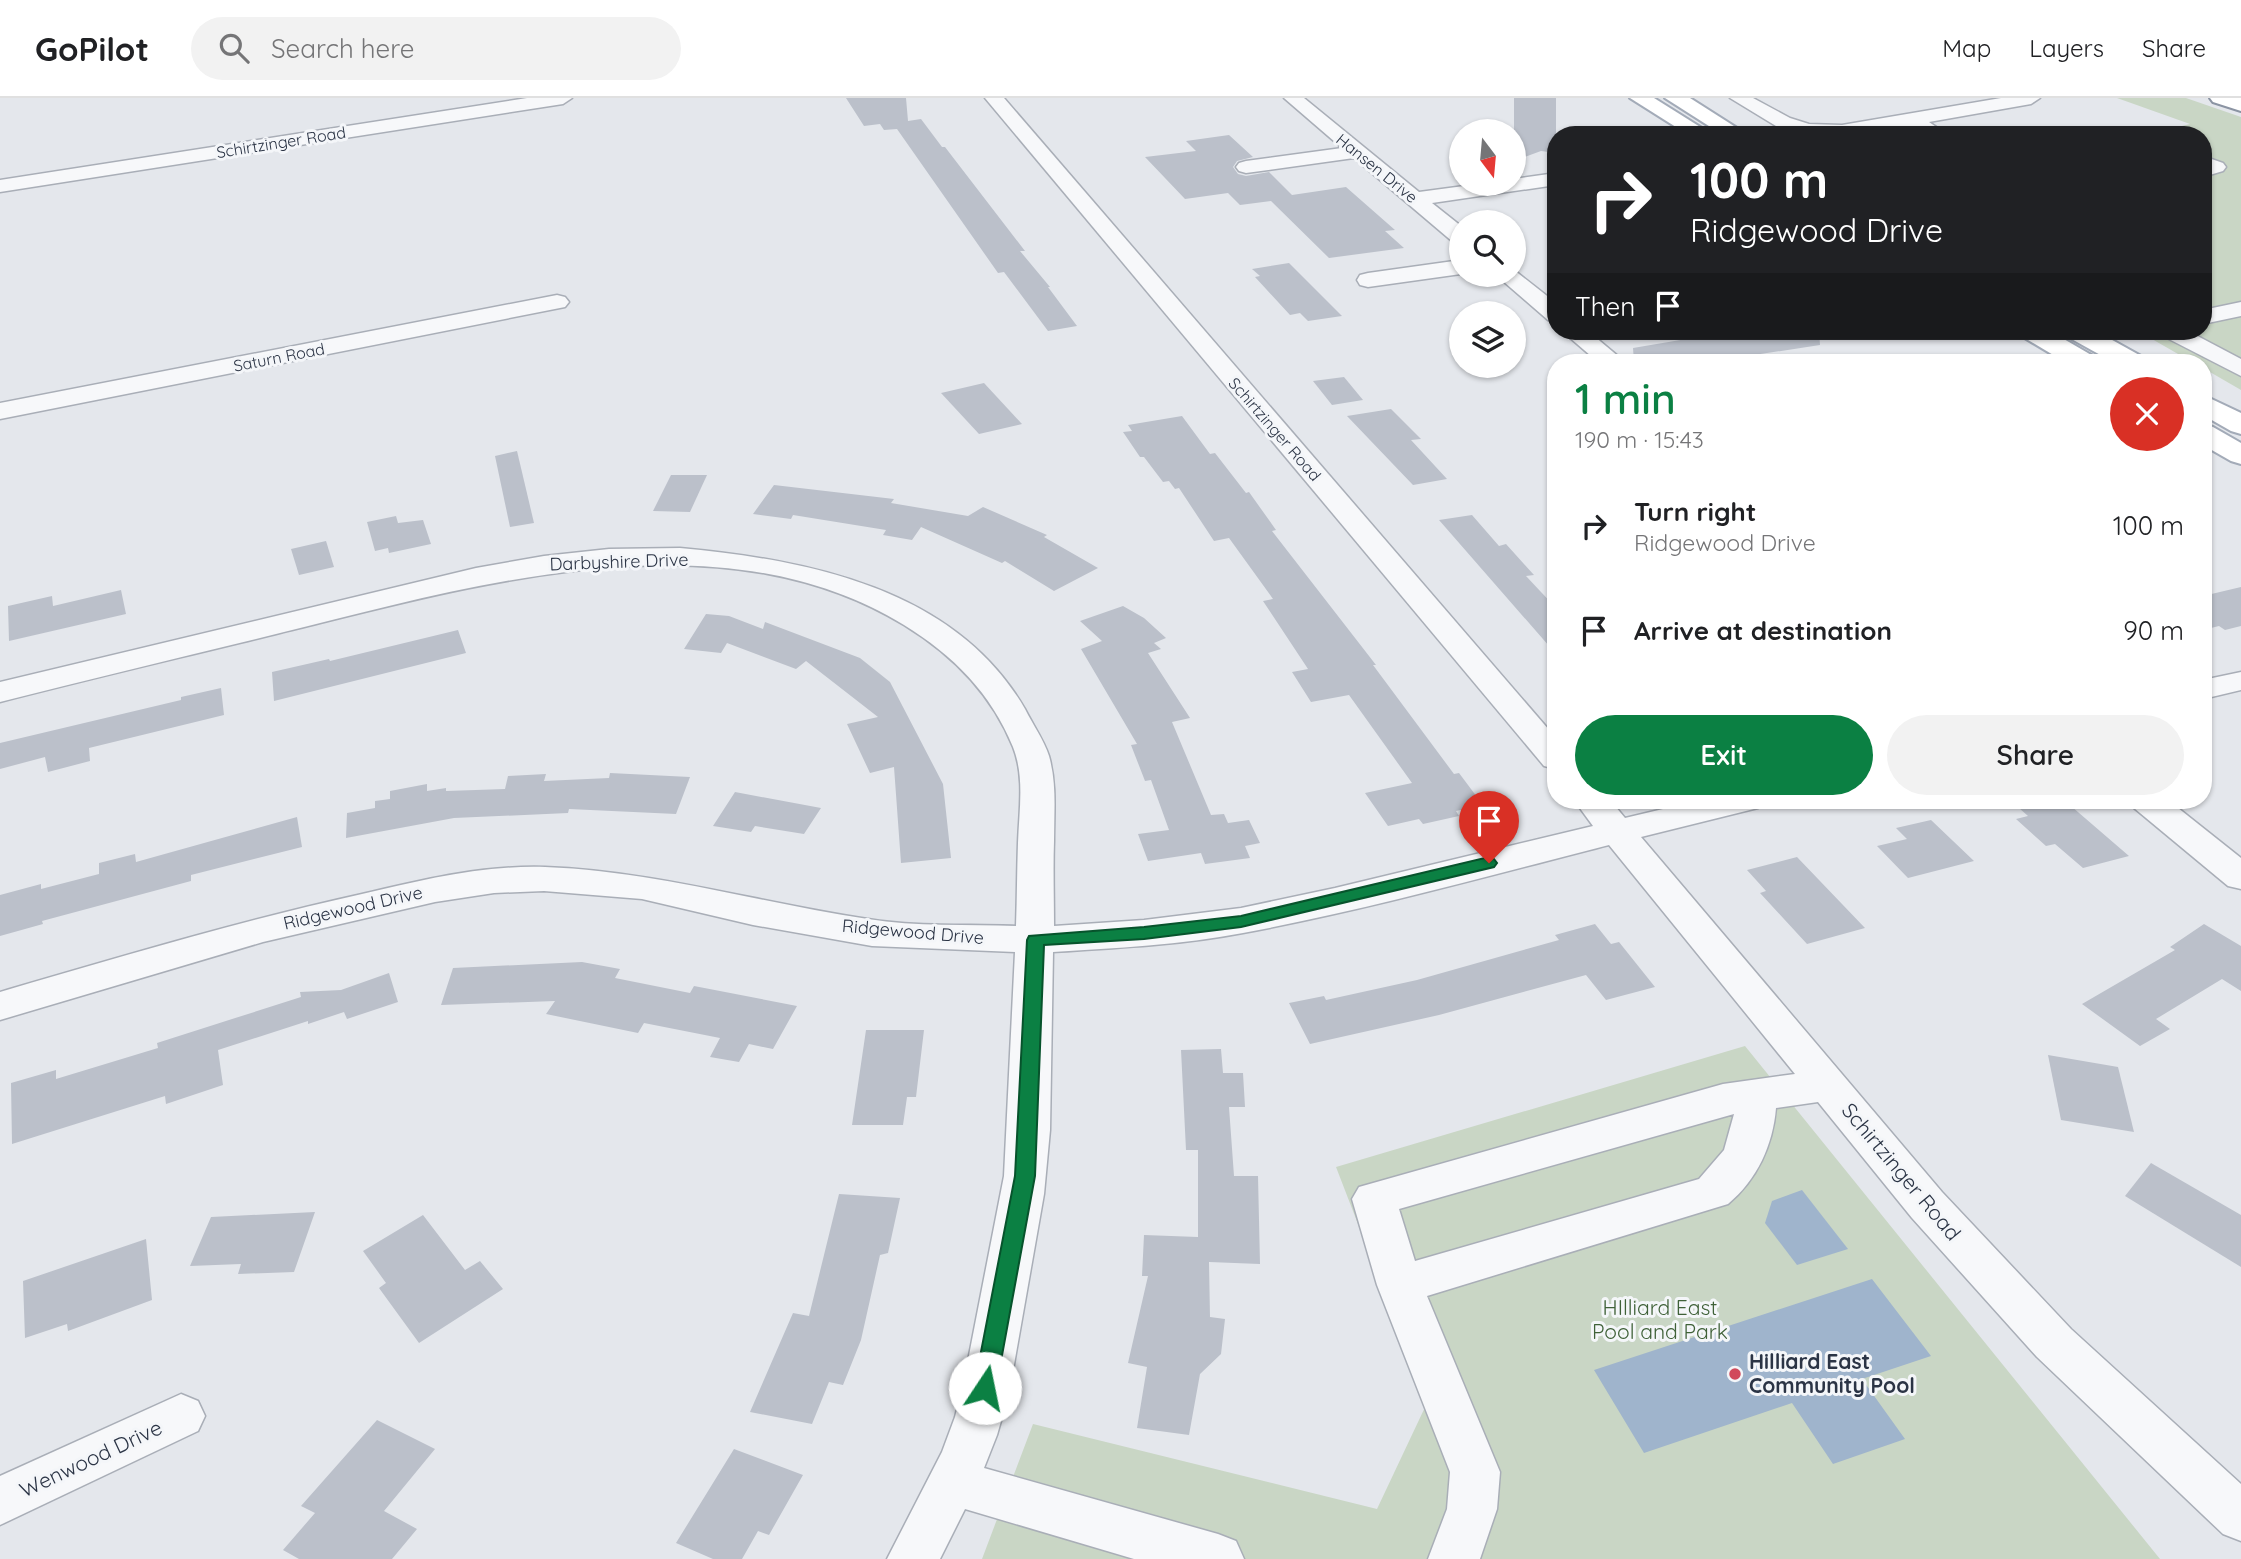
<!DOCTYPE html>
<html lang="en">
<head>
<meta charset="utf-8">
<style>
  :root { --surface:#fff; --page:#f2f2f2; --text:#202124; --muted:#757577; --line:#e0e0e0; --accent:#0b8043 }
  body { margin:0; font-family:Quicksand,sans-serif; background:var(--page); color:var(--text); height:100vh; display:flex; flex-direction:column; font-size:26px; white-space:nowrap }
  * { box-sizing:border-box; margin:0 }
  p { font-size:23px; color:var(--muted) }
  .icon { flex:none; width:38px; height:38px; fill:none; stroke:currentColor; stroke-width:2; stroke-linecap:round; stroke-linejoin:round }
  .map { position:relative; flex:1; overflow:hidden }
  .panel { position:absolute; left:1547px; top:256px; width:665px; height:455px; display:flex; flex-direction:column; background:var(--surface); border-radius:28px; box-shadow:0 2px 5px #0004 }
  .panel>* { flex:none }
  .banner { position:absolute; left:1547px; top:28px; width:665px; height:214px; border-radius:28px; box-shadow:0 2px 5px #0004; background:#202124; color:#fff; overflow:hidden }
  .needle { width:46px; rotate:164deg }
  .tools { position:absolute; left:1449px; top:21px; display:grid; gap:14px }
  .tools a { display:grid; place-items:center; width:77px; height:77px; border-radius:50%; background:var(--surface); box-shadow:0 2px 5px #0004; font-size:35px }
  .pin { position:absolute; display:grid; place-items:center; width:60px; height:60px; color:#fff; margin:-72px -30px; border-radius:50% 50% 50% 0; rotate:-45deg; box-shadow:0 0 7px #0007 }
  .pin .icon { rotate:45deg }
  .me { position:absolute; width:77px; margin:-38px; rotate:11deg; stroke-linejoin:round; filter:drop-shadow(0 0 5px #0008) }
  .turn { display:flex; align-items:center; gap:24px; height:147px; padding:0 28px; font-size:32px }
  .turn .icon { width:91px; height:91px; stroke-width:2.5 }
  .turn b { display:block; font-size:49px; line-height:60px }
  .then { display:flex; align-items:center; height:66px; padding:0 28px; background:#0003; gap:14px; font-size:26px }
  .round { display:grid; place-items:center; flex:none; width:74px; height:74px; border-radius:37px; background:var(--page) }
  .overview { display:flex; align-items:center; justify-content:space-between; height:119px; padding:0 28px }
  h1 { font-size:42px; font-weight:600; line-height:52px; color:var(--accent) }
  .action { display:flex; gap:14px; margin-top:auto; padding:14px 28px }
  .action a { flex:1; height:80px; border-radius:42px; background:var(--accent); color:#fff; font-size:28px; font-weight:600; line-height:80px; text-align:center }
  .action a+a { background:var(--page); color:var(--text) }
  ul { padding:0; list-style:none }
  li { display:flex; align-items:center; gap:21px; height:105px; padding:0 28px }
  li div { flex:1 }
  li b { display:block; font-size:26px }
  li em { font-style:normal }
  header { display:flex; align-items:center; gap:42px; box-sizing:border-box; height:98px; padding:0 35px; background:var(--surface); border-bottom:2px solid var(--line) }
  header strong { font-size:33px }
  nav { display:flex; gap:38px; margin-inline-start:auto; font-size:24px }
  .search { width:490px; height:63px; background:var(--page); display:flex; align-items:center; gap:18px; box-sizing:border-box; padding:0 24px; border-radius:38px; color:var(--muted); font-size:26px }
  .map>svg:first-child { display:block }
  .green { fill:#c9d6c5 }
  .water { fill:#9fb4cc }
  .building { fill:#bbc0ca }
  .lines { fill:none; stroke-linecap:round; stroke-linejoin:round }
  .minor-casing { stroke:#a9aeb7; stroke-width:3 }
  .major-casing { stroke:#a3abb8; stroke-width:4 }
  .highway-casing { stroke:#8b94a3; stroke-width:4 }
  .minor { fill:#f7f8fa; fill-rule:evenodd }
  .major { fill:#fff; fill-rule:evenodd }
  .highway { fill:#fff; fill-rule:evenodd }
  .route { fill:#0b8043; stroke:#07532c; stroke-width:2 }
  .poi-dot { fill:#d1495b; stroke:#f4f6f9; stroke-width:2.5 }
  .labels { text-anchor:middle; stroke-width:6; stroke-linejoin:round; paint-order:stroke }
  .far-street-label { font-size:16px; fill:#2b3445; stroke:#f4f6f9 }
  .street-label { font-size:18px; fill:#2b3445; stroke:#f4f6f9 }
  .near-street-label { font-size:21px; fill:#2b3445; stroke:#f4f6f9 }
  .near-park-label { font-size:21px; fill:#3f6138; stroke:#f4f6f9 }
  .near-poi-label { font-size:21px; font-weight:bold; fill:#2b3445; stroke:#f4f6f9; text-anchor:start }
</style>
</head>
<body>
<header>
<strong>GoPilot</strong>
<div class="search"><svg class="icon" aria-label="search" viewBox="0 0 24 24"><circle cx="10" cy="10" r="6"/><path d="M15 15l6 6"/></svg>Search here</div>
<nav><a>Map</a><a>Layers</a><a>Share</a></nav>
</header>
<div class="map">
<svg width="2241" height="1461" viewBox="0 0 2241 1461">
  <rect width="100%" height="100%" fill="#e4e7ec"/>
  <g class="green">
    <path d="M2117,0H2186L2241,19V292L2203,270V264H2192L2138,233H2203V37H2146L2190,26Z"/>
    <path d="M1745,948L2160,1461H982L1033,1326L1377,1411L1427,1305L1336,1069Z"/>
  </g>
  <g class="water">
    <path d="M1802,1092L1848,1151L1797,1167L1765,1125L1772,1103Z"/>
    <path d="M1872,1181L1931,1258L1862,1281L1905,1341L1833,1366L1792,1305L1644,1355L1594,1272Z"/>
  </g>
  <g class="building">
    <path d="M846,0H906L908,23L921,21L942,49H945L1025,153H1020L1050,189H1048L1077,228L1048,233L1004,174L998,175L897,31L884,32L880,26L864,28Z"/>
    <path d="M1514,0H1556V55L1541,53L1514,63Z"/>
    <path d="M1229,37L1253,59L1237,63L1233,69L1238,76L1246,78L1269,74L1292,97L1346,89L1395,132L1385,133L1404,150L1329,160L1271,103L1240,107L1228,95L1185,101L1145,59L1196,53L1186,43Z"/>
    <path d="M1289,165L1342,218L1308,223L1300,215L1290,217L1255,179L1260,178L1252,171Z"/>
    <path d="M1711,233H1819L1820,247L1708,264H1634L1633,250L1710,237Z"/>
    <path d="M1344,279L1363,302L1332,307L1313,283Z"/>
    <path d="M984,285L1022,326L979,336L941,295Z"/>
    <path d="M1391,311L1421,341L1411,342L1447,381L1413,387L1347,318Z"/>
    <path d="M1182,318L1210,356L1215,355L1246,395L1249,394L1276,432L1272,433L1376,567H1373L1454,676L1459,675L1483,707L1456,713L1459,718L1423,726L1419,721L1388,728L1365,695L1412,685L1349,597L1311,604L1292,574L1308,571L1263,503L1273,501L1229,440L1214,443L1179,390L1175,391L1169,383L1163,384L1144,359H1140L1123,334L1132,333L1128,327Z"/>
    <path d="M517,353L534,425L510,429L495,358Z"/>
    <path d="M671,377H707L690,414L653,413Z"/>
    <path d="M774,387L894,401L891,405L968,418L983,409L1047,437L1044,439L1098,470L1054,493L1005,463L1002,465L921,429L912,442L883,437L886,432L793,417L791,421L753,416Z"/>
    <path d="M1472,417L1499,448L1506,446L1534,477L1526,478L1556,510V556L1439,422Z"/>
    <path d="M396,418L398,425L423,422L431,446L389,455L388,450L375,453L367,424Z"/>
    <path d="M326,443L334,469L299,477L291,451Z"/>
    <path d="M2241,489V528L2225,532L2219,528L2203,532V498Z"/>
    <path d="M121,492L126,516L9,543L8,508L52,498L53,508Z"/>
    <path d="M1123,508L1144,520L1166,540L1154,545L1161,551L1148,555L1190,620L1172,624L1211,717L1224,716L1228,725L1249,722L1260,745L1245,748L1250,760L1205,766L1201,755L1148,763L1138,736L1169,732L1151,682L1145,683L1131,647L1137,646L1081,551L1102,543L1080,523Z"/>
    <path d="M706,516L729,518L763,531L765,524L860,560L890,584L943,686L951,760L901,765L894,669L870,675L847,626L878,619L806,563L796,571L727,545L721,555L684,551Z"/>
    <path d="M458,532L466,555L274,603L272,574L329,561L330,563Z"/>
    <path d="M221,590L224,617L89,650L90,663L48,674L45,659L0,671V645L181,602V599Z"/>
    <path d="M610,675L690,679L676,716L569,711L568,715L454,720L346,740L347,715L375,710V703L390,701V693L427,686V693L446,690V693L505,691L508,678L546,676L544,683L609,680Z"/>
    <path d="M735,694L821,710L804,736L755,728L751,734L713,728Z"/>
    <path d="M2052,702H2064L2129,758L2083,770L2055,746L2046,748L2016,721L2028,718L2019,710Z"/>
    <path d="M297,719L302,749L191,777V783L42,823L43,826L0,838V797L41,786V791L99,776V765L135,756L136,764Z"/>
    <path d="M1931,722L1974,763L1908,780L1877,748L1907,741L1896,730Z"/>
    <path d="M1797,759L1865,830L1807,846L1760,795L1766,793L1747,772Z"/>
    <path d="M1595,826L1611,846L1619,844L1655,889L1606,902L1586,877L1439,917L1310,946L1289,905L1324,898L1326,902L1417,882L1559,842L1555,837Z"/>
    <path d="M2204,826L2241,848V893L2222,881L2156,921L2170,931L2140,948L2082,906L2175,852L2170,849Z"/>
    <path d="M582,864L620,871L615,880L690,895L694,888L797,908L773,951L749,946L739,964L710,959L720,940L644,925L638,935L546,916L555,903L441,907L453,870Z"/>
    <path d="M389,875L398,904L347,921L344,914L308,926V923L218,952L223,987L166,1006L165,998L12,1046L11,985L56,972V981L158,950L157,945L301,899L300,894L341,892Z"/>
    <path d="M866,932H924L916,999H907L903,1027H852Z"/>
    <path d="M1221,951L1223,975H1243L1245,1009H1229L1234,1078H1258L1260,1166L1209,1164L1210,1219L1225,1221L1221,1256L1200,1276L1189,1337L1137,1330L1147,1269L1128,1265L1148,1178H1142L1144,1137L1198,1139V1052H1186L1181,952Z"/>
    <path d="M2048,957L2118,969L2134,1034L2061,1022Z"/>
    <path d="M2151,1065L2241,1117V1169L2125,1098Z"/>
    <path d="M839,1096L900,1100L888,1155L880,1157L861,1242L843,1287L829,1284L812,1326L750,1314L793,1215L809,1218Z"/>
    <path d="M315,1114L294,1174L238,1176L241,1166L190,1168L211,1119Z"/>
    <path d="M423,1117L465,1172L480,1163L503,1191L419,1245L379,1190L386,1185L363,1153Z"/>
    <path d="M146,1141L152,1202L68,1233L67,1226L25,1240L23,1183Z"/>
    <path d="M377,1322L435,1351L384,1413L417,1431L392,1461H299L283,1452L315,1415L301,1408Z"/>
    <path d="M734,1351L803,1377L769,1437L758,1433L742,1461H713L676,1445Z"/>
  </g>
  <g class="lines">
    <g class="minor-casing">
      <g id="minor">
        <path d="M527,0H572L563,6L0,94V82Z"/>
        <path d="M985,0H1004L1556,640V671L1544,668Z"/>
        <path d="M1284,0H1304L1419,94L1479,86H1514V81L1556,75V87L1432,105L1461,128V145L1453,144L1354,60L1246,75L1239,73L1236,69L1239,65L1246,63L1342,50Z"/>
        <path d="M1730,0H1753L1790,20L1809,26L1842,27L2001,0H2040L2031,6L1929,24L1948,37H1924L1908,28L1854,37H1803L1776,28Z"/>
        <path d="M2203,58L2223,65L2226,69L2223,73L2203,79Z"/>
        <path d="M1461,162V176L1368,189L1360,187L1357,182L1360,177L1368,175Z"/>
        <path d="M1514,172L1556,205V224L1548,222L1496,177H1514Z"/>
        <path d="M557,197L565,199L569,204L565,209L0,321V305Z"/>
        <path d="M2241,204V218L2203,226V212Z"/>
        <path d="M1562,233H1588L1625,264H1598Z"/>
        <path d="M2159,233H2188L2241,261V278L2163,238Z"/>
        <path d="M680,450C808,462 955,490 1025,611C1033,627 1044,642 1049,658C1057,686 1054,715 1054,743C1053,771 1054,799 1054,828L1144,822L1241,810L1335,790L1593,728L1574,702H1610L1625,720L1701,702H1763L1758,710L1641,739L1942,1094L2071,1231L2241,1386V1443L2223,1436L2037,1259L1912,1120L1818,1004L1776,1010C1773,1047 1757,1082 1728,1106L1427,1198L1500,1374L1497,1411L1480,1461H1428L1447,1411L1450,1374L1377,1187L1352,1101L1359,1089L1723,986L1795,976L1609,747C1488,778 1366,812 1243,835C1181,847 1116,850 1053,854L1050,1032L1044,1096L1009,1295L997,1337L984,1370L1218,1436L1236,1443L1244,1461H1134L965,1411L940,1461H887L942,1354L955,1319L964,1283L1004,1078L1015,854L872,848L753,827L642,801L544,793L494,795L435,804L263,844L0,922V894C120,859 240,823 362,796C422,782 483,767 545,769C655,773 760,805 868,821C916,829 968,826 1016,828C1017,800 1017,772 1018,745C1019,713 1025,679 1013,649C991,595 953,557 904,527C719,414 475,487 280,535C187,558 93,580 0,604V584L476,470L544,458L609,451ZM1734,1016L1724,1052L1699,1081L1415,1163L1399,1111Z"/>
        <path d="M2241,574V592L2203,601V582Z"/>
        <path d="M2129,702H2168L2241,760V791L2228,788L2134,710Z"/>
        <path d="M181,1296L198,1303L205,1318L198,1333L0,1427V1378Z"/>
      </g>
    </g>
    <g class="major-casing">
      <g id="major">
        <path d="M1630,0H1654L1705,32L1701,36H1687Z"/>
        <path d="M1665,0H1690L1748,37H1723Z"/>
        <path d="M2019,233H2050L2093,258L2097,264H2065L2023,239Z"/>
        <path d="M2064,233H2096L2141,258L2145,264H2113L2068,239Z"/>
        <path d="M2203,297L2241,315V336L2231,333L2203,317Z"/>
        <path d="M2203,326L2213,329L2241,345V366L2231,363L2203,347Z"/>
      </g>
    </g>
    <g class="highway-casing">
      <path id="highway" d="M2210,0H2241V13L2213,4Z"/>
    </g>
    <use href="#minor" class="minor"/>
    <use href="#major" class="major"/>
    <use href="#highway" class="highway"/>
  </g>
  <path class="route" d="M1489,759L1494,761L1497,765L1494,769L1241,829L1144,841L1044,847L1035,1078L996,1290L993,1296L985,1299L977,1296L974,1290L1015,1078L1027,842L1029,838L1144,829L1241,818Z"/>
  <circle class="poi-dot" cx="1735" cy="1276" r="7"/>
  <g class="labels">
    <g class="far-street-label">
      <text transform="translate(281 44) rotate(-9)" y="6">Schirtzinger Road</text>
      <text transform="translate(1377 70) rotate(39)" y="6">Hansen Drive</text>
      <text transform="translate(279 259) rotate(-11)" y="6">Saturn Road</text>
      <text transform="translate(1275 331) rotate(49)" y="6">Schirtzinger Road</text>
    </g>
    <g class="street-label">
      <text transform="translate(619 464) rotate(-2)" y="6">Darbyshire Drive</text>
      <text transform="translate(353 810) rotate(-13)" y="6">Ridgewood Drive</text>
      <text transform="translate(913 834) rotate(5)" y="6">Ridgewood Drive</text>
    </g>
    <g class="near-street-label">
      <text transform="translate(1901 1074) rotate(50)" y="7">Schirtzinger Road</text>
      <text transform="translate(91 1361) rotate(-25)" y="7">Wenwood Drive</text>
    </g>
    <g class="near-park-label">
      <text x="1660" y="1217">HIlliard East<tspan x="1660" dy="24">Pool and Park</tspan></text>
    </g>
    <g class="near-poi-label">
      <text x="1749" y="1271">Hilliard East<tspan x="1749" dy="24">Community Pool</tspan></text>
    </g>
  </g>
</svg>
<div class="tools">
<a><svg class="needle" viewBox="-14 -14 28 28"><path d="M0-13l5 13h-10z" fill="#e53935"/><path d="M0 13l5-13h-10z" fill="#757577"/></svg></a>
<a><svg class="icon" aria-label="search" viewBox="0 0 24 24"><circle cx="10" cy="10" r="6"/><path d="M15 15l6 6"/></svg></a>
<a><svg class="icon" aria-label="layers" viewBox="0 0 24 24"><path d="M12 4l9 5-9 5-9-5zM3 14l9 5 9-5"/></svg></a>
</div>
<div class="pin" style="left:1489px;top:765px;background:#d93025"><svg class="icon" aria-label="arrive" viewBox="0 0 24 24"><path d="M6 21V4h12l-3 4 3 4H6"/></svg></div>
<svg class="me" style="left:985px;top:1290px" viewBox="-20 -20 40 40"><circle r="19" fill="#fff"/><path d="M0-13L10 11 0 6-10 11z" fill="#0b8043"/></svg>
<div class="banner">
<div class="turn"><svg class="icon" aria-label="right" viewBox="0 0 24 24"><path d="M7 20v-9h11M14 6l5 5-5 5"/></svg><div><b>100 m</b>Ridgewood Drive</div></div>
<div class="then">Then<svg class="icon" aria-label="arrive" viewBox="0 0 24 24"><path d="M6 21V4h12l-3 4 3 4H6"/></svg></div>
</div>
<section class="panel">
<div class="overview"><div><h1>1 min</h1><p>190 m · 15:43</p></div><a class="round" style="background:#d93025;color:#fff"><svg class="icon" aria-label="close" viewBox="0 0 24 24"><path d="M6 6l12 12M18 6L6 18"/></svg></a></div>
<ul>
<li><svg class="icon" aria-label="right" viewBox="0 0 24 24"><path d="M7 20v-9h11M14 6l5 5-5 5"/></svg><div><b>Turn right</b><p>Ridgewood Drive</p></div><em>100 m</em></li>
<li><svg class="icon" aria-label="arrive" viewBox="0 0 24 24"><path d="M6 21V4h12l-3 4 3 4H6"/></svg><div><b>Arrive at destination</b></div><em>90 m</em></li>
</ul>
<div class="action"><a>Exit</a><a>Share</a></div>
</section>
</div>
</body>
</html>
